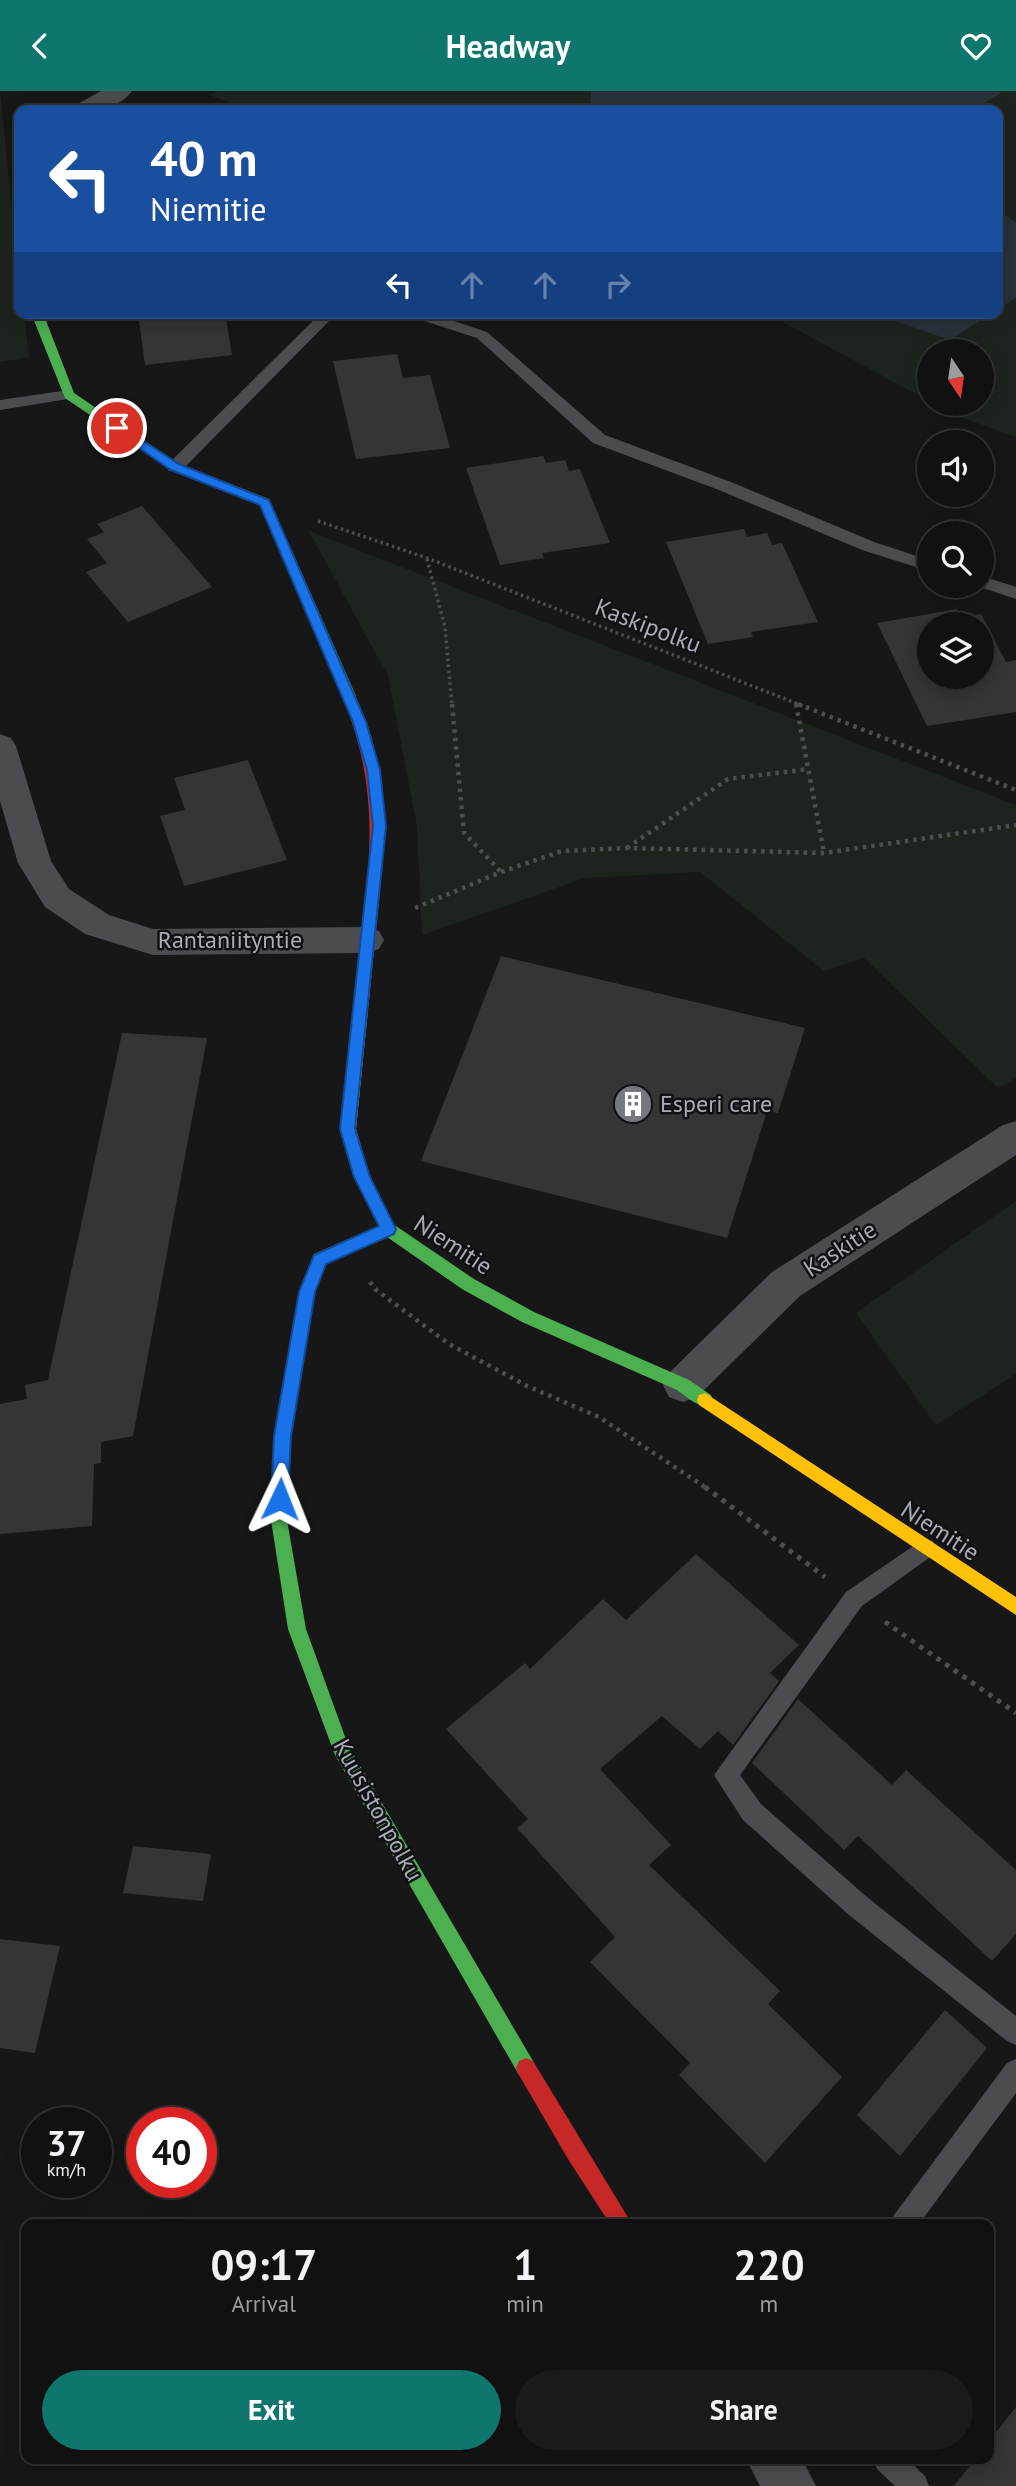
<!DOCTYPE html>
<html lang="en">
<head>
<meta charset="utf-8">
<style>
  :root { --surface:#111; --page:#1a1a1a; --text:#f1f3f6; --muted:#9c9d9f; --line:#303131; --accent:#0f766e }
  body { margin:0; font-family:"PT Sans",sans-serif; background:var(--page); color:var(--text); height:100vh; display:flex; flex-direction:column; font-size:26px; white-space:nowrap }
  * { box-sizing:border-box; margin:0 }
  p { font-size:23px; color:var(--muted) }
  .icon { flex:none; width:38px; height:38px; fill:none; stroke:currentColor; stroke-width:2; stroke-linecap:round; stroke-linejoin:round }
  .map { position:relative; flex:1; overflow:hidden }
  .side { position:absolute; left:21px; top:2128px; width:973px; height:245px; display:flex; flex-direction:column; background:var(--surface); border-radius:14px; box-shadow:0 4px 18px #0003,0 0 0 2px var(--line) }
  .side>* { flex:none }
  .top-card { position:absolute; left:14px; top:14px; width:989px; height:214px; border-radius:14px; box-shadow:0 4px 18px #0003,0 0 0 2px var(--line); background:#1a4fa0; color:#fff; overflow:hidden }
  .needle { width:46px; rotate:167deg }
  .tools { position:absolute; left:917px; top:248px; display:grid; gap:14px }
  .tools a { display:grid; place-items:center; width:77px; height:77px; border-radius:50%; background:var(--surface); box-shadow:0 4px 18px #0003,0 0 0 2px var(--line); font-size:35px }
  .speed { position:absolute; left:21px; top:2016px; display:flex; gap:14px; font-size:35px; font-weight:700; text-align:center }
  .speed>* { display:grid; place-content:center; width:91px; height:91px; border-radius:50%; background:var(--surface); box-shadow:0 4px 18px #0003,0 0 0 2px var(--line); line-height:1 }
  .speed small { font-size:18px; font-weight:400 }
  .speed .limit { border:10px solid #d22; background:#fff; color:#111 }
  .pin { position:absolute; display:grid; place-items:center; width:60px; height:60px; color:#fff; margin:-30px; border:4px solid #fff; border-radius:50%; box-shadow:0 2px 7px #0007 }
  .me { position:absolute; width:77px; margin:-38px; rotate:2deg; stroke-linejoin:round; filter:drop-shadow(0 0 5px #0008) }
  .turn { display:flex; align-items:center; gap:24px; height:147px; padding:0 21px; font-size:32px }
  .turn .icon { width:91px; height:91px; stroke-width:2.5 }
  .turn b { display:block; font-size:49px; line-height:60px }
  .lanes { display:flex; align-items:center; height:66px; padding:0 21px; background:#0003; justify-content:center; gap:35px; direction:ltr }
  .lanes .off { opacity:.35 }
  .eta { display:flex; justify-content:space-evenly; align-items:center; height:119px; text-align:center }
  .eta b { font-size:42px; font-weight:700; line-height:49px }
  .primary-button { display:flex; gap:14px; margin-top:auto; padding:14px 21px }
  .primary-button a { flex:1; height:80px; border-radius:42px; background:var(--accent); color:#fff; font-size:28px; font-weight:700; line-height:80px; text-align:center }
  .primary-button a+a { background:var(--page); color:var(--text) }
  header { display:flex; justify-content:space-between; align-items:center; height:91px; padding:0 21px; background:var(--accent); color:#fff; font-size:32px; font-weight:700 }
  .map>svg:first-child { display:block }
  .green { fill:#1d241e }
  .water { fill:#2a3239 }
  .building { fill:#353536; fill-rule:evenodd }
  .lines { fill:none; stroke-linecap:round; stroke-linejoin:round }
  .path-far2 { stroke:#4d4e52; stroke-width:3.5; stroke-dasharray:2.5 3.5; stroke-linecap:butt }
  .path-far1 { stroke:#4d4e52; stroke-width:4.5; stroke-dasharray:3.5 5; stroke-linecap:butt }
  .path { stroke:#4d4e52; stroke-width:5; stroke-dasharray:4.5 6; stroke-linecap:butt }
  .lane { fill:#4b4c50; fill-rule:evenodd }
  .street { fill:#4b4c50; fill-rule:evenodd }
  .fast { fill:#4caf50; fill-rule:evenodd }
  .slow { fill:#ffc107; fill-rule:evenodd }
  .jam { fill:#c62828; fill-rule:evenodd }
  .route { fill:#1a73e8; stroke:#114b97; stroke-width:2 }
  .labels { text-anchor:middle; stroke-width:5; stroke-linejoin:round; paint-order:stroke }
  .street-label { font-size:24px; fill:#a8adb8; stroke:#111113 }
  .poi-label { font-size:24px; fill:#a8adb8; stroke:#111113; text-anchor:start }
</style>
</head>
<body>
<header><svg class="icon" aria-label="back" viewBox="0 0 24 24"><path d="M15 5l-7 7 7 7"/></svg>Headway<svg class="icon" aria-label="heart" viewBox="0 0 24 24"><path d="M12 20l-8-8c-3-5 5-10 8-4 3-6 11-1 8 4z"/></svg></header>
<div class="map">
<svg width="1016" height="2395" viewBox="0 0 1016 2395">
  <rect width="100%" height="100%" fill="#171717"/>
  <g class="green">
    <path d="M0,0L19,187V222H24L29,266L0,271Z"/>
    <path d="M218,0H1016V346L955,324L936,313H982V261H929V310L766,222H998V19H249L209,4Z"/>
    <path d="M309,440L1016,714V987L998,997L864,867L824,880L700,781L585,787L422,844L417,735L388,585Z"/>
    <path d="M1016,1110V1283L936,1334L856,1222Z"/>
  </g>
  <g class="water">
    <path d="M591,0H999L1000,3L971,19H590Z"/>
    <path d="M998,120L1016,131V207L998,218Z"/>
    <path d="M872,222H992L950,249Z"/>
  </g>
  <g class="building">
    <path d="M138,222H225L232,264L145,274Z"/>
    <path d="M397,263L403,287L430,284L450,357L356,368L333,270Z"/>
    <path d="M543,365L546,372L565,369L569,380L580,378L610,452L542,462L544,467L500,474L466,377Z"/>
    <path d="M142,415L212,496L128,531L86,481L107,472L87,448L104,441L97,433Z"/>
    <path d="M744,438L747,446L767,442L772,454L782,452L818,531L751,541L753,546L708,553L666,451Z"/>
    <path d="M957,518L961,526L981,523L1006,571L1016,569V621L927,635L877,532ZM929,534H982V586H929Z"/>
    <path d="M248,669L287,769L184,795L160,725L185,719L174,687Z"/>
    <path d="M501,865L805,937L778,1022L767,1020L727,1147L421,1070Z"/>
    <path d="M122,942L207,947L133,1345L101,1351V1372L94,1373L92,1435L0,1443V1313L27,1308L25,1294L48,1289Z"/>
    <path d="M696,1463L799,1554L770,1582L779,1590L733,1654L718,1640L700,1658L662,1625L600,1678L671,1754L649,1774L780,1900L768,1913L842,1986L765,2072L679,1984L690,1972L590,1871L615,1846L517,1737L528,1728L446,1638L525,1572L530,1578L603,1508L626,1529Z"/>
    <path d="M798,1608L892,1694L906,1679L1016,1779V1843L992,1870L858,1745L844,1759L752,1672Z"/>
    <path d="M133,1755L211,1763L203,1810L123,1802Z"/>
    <path d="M0,1848L60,1855L35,1962L0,1957Z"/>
    <path d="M945,1919L987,1957L900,2065L857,2024Z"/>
    <path d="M1016,2316V2395H954L975,2368H989V2350Z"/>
  </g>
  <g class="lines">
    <g class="path-far2">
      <path d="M318,430L427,467L803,615"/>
      <path d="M427,468L445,536L452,615"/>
      <path d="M796,612L797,615"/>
    </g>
    <g class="path-far1">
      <path d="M452,613L464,742L501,781"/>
      <path d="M796,613L824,762"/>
      <path d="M798,613L1016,699"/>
      <path d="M627,757L728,688L809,678"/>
      <path d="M415,817L501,781L562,760L627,757L824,762L1016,734"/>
      <path d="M370,1191L375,1198L449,1253L527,1295L599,1326L708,1398"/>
    </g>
    <g class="path">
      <path d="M705,1396L825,1486"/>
      <path d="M885,1531L1016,1622"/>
    </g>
    <g class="lane">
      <path d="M321,222H337L181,380H169L167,376L169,372Z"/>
      <path d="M407,222H430L487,241L605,344L731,391L874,451L929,469V480L862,459L719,399L593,352L477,247L409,225Z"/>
      <path d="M69,299L77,304L74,307L0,319V309Z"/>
      <path d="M982,485L1016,496V508L977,495H982Z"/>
      <path d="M925,1447L933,1450L936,1457L933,1464L862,1515L740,1684L761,1713L867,1806L1016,1925V1954L1007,1950L849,1824L743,1729L714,1684L846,1501Z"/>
      <path d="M1016,1968V2002L919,2133H890L894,2124L1007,1972Z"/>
      <path d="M873,2368H907L925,2385L929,2395H895L877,2378Z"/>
    </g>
    <g class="street">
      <path d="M101,0H132C118,19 93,20 72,19L76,14Z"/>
      <path d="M0,643L11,647L16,655L51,770L69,798L109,824L153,838L367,836L379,840L384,849L379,858L367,862L153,864L85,843L45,816L18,772L0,710Z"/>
      <path d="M1016,1030V1064L800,1205L697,1306L683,1311L669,1306L663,1294L669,1282L772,1181L1003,1034Z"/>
      <path d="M746,2368H802L816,2395H760Z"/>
    </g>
    <g class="fast">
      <path d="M31,222H43L74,302L179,373L269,408L356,605L354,608H344L342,605L260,414L171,379L65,307Z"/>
      <path d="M352,1046L357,1048L360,1052L370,1086L393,1133L474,1188L534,1221L689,1289L711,1304L713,1309L711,1314C699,1318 687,1306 677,1299L522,1231L462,1198L387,1146L326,1172L315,1201L290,1345L287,1429L306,1538L348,1654L533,1970L536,1977L533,1984L526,1987L519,1984L335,1664L288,1538L271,1429L274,1345L299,1201L314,1163L379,1135L354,1086L344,1052L347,1048Z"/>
    </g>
    <g class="slow">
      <path d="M375,773L382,778L356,1038L360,1052L357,1056H347L340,1038L368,778Z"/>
      <path d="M705,1302L1016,1506V1524L699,1314L697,1309L699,1304Z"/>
    </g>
    <g class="jam">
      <path d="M349,600C357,604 359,614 363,622C383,672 386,725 382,778L375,783L368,778C373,717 366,662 342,605Z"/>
      <path d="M526,1967L533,1970L632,2133H610L568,2068L519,1984L516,1977L519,1970Z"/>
    </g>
  </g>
  <path class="route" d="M117,333L179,373L269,409L366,631L380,679L386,735L355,1038L370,1086L396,1138L394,1143L326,1173L315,1201L291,1345L288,1408L286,1413L280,1416L274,1413L271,1408L274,1345L299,1201L314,1164L379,1135L354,1086L340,1038L373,735L367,679L353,631L260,414L171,379L113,339V334Z"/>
  <defs>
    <g id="building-disc" transform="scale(2.0125)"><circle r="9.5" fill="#757880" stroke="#111113"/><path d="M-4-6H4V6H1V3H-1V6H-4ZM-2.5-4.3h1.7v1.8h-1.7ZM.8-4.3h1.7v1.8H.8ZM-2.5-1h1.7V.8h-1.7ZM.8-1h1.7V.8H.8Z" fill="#fff"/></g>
  </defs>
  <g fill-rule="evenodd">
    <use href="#building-disc" x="633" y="1013"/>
  </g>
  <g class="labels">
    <g class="street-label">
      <text transform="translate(648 535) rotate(21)" y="8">Kaskipolku</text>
      <text x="230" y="857">Rantaniityntie</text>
      <text transform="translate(453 1154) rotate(33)" y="8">Niemitie</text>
      <text transform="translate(840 1158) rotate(-33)" y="8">Kaskitie</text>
      <text transform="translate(940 1440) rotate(33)" y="8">Niemitie</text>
      <text transform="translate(378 1719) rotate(61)" y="8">Kuusistonpolku</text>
    </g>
    <g class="poi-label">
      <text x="660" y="1021">Esperi care</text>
    </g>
  </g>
</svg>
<div class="tools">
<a><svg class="needle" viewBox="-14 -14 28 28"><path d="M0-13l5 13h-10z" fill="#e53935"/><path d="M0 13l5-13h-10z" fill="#9c9d9f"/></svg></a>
<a><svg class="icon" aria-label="sound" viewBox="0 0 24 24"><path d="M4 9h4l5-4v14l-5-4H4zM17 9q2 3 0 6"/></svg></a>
<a><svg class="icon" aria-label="search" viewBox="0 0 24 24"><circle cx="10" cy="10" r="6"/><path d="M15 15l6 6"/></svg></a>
<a><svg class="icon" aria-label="layers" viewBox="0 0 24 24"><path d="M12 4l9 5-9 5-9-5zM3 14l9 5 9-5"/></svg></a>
</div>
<div class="speed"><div>37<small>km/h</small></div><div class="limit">40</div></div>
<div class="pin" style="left:117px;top:337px;background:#d93025"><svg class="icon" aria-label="arrive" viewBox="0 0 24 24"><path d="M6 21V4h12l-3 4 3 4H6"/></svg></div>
<svg class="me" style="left:280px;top:1408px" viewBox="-20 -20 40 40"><path d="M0-17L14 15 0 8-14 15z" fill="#1a73e8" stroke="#fff" stroke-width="4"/></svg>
<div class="top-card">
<div class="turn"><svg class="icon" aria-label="left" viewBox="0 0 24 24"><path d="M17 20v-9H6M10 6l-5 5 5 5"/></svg><div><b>40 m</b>Niemitie</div></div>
<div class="lanes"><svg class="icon" aria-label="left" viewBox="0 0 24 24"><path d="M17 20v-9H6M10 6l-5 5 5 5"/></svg><svg class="icon off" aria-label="ahead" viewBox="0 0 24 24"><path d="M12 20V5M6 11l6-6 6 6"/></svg><svg class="icon off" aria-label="ahead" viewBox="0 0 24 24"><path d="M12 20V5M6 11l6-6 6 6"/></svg><svg class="icon off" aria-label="right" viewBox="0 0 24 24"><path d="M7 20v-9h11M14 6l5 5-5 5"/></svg></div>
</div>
<section class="side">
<div class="eta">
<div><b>09:17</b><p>Arrival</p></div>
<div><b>1</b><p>min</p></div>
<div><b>220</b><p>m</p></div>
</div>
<div class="primary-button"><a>Exit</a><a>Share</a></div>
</section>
</div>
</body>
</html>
